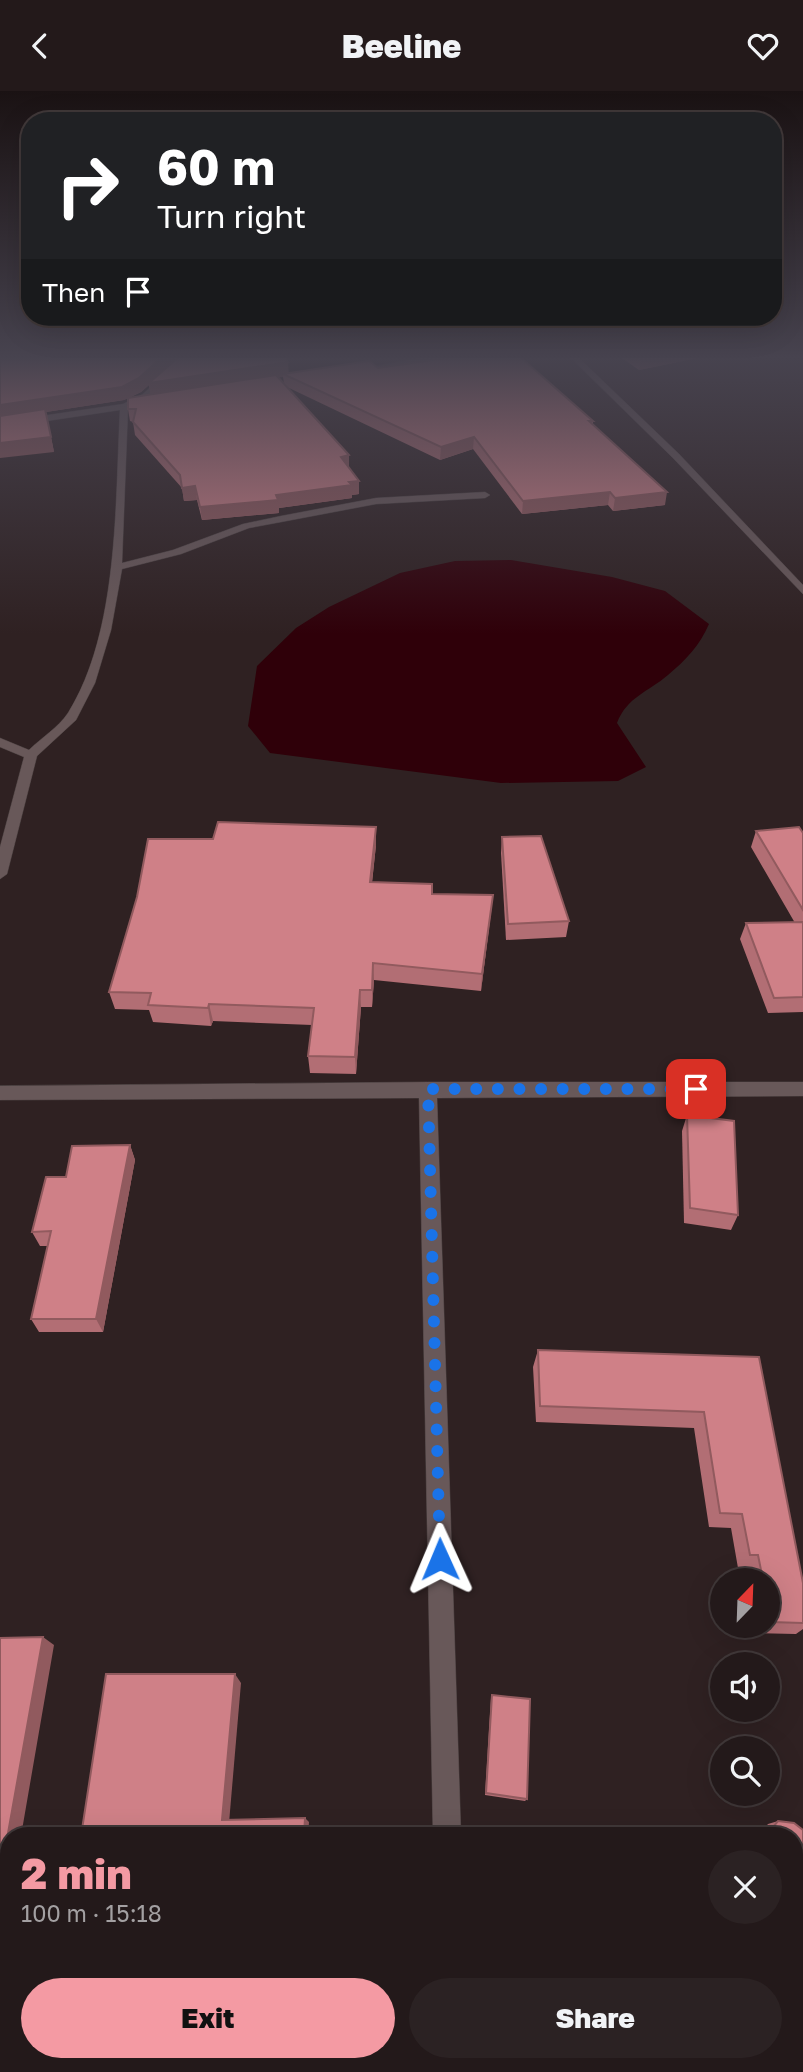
<!DOCTYPE html>
<html lang="en">
<head>
<meta charset="utf-8">
<style>
  :root { --surface:#23191a; --page:#2b2223; --text:#f1f3f6; --muted:#a3a0a2; --line:#403839; --accent:#f49aa3 }
  body { margin:0; font-family:"Golos Text",sans-serif; background:var(--page); color:var(--text); height:100vh; display:flex; flex-direction:column; font-size:26px; white-space:nowrap }
  * { box-sizing:border-box; margin:0 }
  p { font-size:23px; color:var(--muted) }
  .icon { flex:none; width:38px; height:38px; fill:none; stroke:currentColor; stroke-width:2; stroke-linecap:round; stroke-linejoin:round }
  .map { position:relative; flex:1; overflow:hidden }
  .sheet { position:absolute; left:0px; top:1736px; width:803px; height:245px; display:flex; flex-direction:column; background:var(--surface); border-radius:28px 28px 0 0; box-shadow:0 7px 28px #0002,0 0 0 2px var(--line) }
  .sheet>* { flex:none }
  .guide { position:absolute; left:21px; top:21px; width:761px; height:214px; border-radius:28px; box-shadow:0 7px 28px #0002,0 0 0 2px var(--line); background:#202124; color:#fff; overflow:hidden }
  .needle { width:46px; rotate:23deg }
  .tools { position:absolute; left:710px; top:1477px; display:grid; gap:14px }
  .tools a { display:grid; place-items:center; width:70px; height:70px; border-radius:50%; background:var(--surface); box-shadow:0 7px 28px #0002,0 0 0 2px var(--line); font-size:35px }
  .pin { position:absolute; display:grid; place-items:center; width:60px; height:60px; color:#fff; margin:-30px; border-radius:14px; box-shadow:0 4px 10px #0006 }
  .me { position:absolute; width:77px; margin:-38px; rotate:359deg; stroke-linejoin:round; filter:drop-shadow(0 0 5px #0008) }
  .turn { display:flex; align-items:center; gap:24px; height:147px; padding:0 21px; font-size:32px }
  .turn .icon { width:91px; height:91px; stroke-width:2.5 }
  .turn b { display:block; font-size:49px; line-height:60px }
  .then { display:flex; align-items:center; height:66px; padding:0 21px; background:#0003; gap:14px; font-size:26px }
  .round { display:grid; place-items:center; flex:none; width:74px; height:74px; border-radius:37px; background:var(--page) }
  .summary { display:flex; align-items:center; justify-content:space-between; height:119px; padding:0 21px }
  h1 { font-size:42px; font-weight:800; line-height:52px; color:var(--accent) }
  .button { display:flex; gap:14px; margin-top:auto; padding:14px 21px }
  .button a { flex:1; height:80px; border-radius:42px; background:var(--accent); color:#111; font-size:28px; font-weight:800; line-height:80px; text-align:center }
  .button a+a { background:var(--page); color:var(--text) }
  header { display:flex; justify-content:space-between; align-items:center; height:91px; padding:0 21px; background:var(--surface); font-size:32px; font-weight:800 }
  .map>svg:first-child { display:block }
  .water { fill:#2f0009 }
  .lines { fill:none; stroke-linecap:round; stroke-linejoin:round }
  .minor-casing { stroke:#493f3f; stroke-width:1 }
  .minor { fill:#685859; fill-rule:evenodd }
  .wall { fill:#b26e74; fill-rule:evenodd }
  .shaded-wall { fill:#915a5e }
  .building { fill:#cf8087; stroke:#915a5e; stroke-width:2 }
  .route { stroke:#1a73e8; stroke-width:12; stroke-dasharray:0 21.6 }
</style>
</head>
<body>
<header><svg class="icon" aria-label="back" viewBox="0 0 24 24"><path d="M15 5l-7 7 7 7"/></svg>Beeline<svg class="icon" aria-label="heart" viewBox="0 0 24 24"><path d="M12 20l-8-8c-3-5 5-10 8-4 3-6 11-1 8 4z"/></svg></header>
<div class="map">
<svg width="803" height="1981" viewBox="0 0 803 1981">
  <rect width="100%" height="100%" fill="#2f2122"/>
  <path class="water" d="M511,469L612,486L665,500L709,533C700,554 686,569 668,584C648,601 627,606 617,632L646,676L618,690L501,692L270,662L248,635L257,575L296,537L329,516L400,482L455,470Z"/>
  <g class="lines">
    <g class="minor-casing">
      <g id="minor">
        <path d="M175,265H183V274L149,307L138,312V316L128,317L122,472L173,459L243,433L281,425L376,407L485,401L490,404L485,407L376,413L281,431L249,437L181,463L122,478L111,539L95,592L76,629L37,665L7,783L0,788V756L24,666L0,656V647L29,659C41,647 59,636 68,622C119,540 115,413 120,319L0,337V331L123,313L143,303L176,272Z"/>
        <path d="M432,265H453L353,282L349,280Z"/>
        <path d="M569,265H577L679,363L803,494V503L673,367Z"/>
        <path d="M428,991H803V1005L437,1007L461,1745H433L419,1007L0,1009V995Z"/>
        <path d="M794,1952H803V1981L783,1978L781,1972H794Z"/>
        <path d="M438,1972H470L471,1981H439Z"/>
      </g>
    </g>
    <use href="#minor" class="minor"/>
  </g>
  <g class="wall">
    <path d="M0,265H174L173,271L288,282L378,277L593,330V334L665,414L613,420L608,414L522,423L473,358L440,369L287,296L349,377L359,403L352,404V407L279,417V422L202,429L197,409L184,410L182,397L135,344L133,331L130,330L128,318V307L124,309L46,321L54,361ZM278,286H283L284,292ZM149,294L151,304L129,307L141,301Z"/>
    <path d="M619,265H707L639,279Z"/>
    <path d="M756,740L803,742V921L768,922L740,848L746,832H795L751,756Z"/>
    <path d="M502,746L569,830L566,846L506,849L501,762Z"/>
    <path d="M376,754L372,792L432,803L493,804L481,900L374,889L372,916H361L356,983L310,982L308,965L312,934L213,930L211,935L153,931L149,919L115,918L109,901Z"/>
    <path d="M687,1024L738,1124L731,1139L684,1132L682,1040Z"/>
    <path d="M130,1054L135,1069L103,1241H39L31,1228L48,1155H40L32,1141L66,1086Z"/>
    <path d="M538,1259L759,1266L803,1492V1538L796,1543L757,1542L756,1535H768V1489H748L746,1477H738L731,1437L709,1436L694,1337L536,1331L533,1276Z"/>
    <path d="M492,1604L527,1708L525,1710L485,1704L491,1607Z"/>
    <path d="M778,1730L794,1745H758L768,1733Z"/>
  </g>
  <g class="shaded-wall">
    <path d="M163,265H174L173,271H288L289,285L283,283V286L151,306L149,294L141,301L124,309L46,321L54,361L0,367V314Z"/>
    <path d="M649,265H707L639,279L641,267Z"/>
    <path d="M474,346L473,358L440,369L441,356Z"/>
    <path d="M349,364V377L341,366Z"/>
    <path d="M359,390V403L352,404V407L279,417V422L202,429L200,416Z"/>
    <path d="M195,395L197,409L184,410L182,397Z"/>
    <path d="M610,401L608,414L522,423L523,410Z"/>
    <path d="M667,401L665,414L613,420L615,407Z"/>
    <path d="M376,736V754L370,809V791Z"/>
    <path d="M493,804L491,822L481,900L482,883Z"/>
    <path d="M373,872L374,889L372,916V899Z"/>
    <path d="M360,899L361,916L356,983L355,966Z"/>
    <path d="M209,913L213,930L211,935L208,917Z"/>
    <path d="M130,1054L135,1069L103,1241L96,1228Z"/>
    <path d="M43,1546L54,1554L21,1745H9V1820H0V1787Z"/>
    <path d="M235,1583L241,1592L229,1732L222,1729Z"/>
    <path d="M305,1727L309,1731L308,1745H304Z"/>
  </g>
  <g class="building">
    <path d="M0,265H163L139,287L122,296L0,314Z"/>
    <path d="M180,265H284L288,271L149,292Z"/>
    <path d="M462,265H491L493,267L519,265L593,330H589L667,401L615,407L610,401L523,410L474,346L441,356L283,283L369,270L378,277Z"/>
    <path d="M276,284L349,364L341,366L359,390L349,391L352,394L276,404L278,409L200,416L195,395L182,397L180,384L133,331L136,318H128V307Z"/>
    <path d="M45,318L51,346L0,352V325Z"/>
    <path d="M218,731L376,736L370,791L432,793V803L493,804L482,883L373,872L372,899H360L355,966L308,965L314,917L209,913L208,917L148,914L151,902L109,901L137,806L148,748H213Z"/>
    <path d="M799,736L803,742V819L756,740Z"/>
    <path d="M541,745L569,830L508,833L502,746Z"/>
    <path d="M803,831V906L774,907L746,832Z"/>
    <path d="M687,1024L734,1030L738,1124L690,1117Z"/>
    <path d="M130,1054L96,1228H31L51,1140L32,1141L46,1086H66L72,1055Z"/>
    <path d="M538,1259L759,1266L803,1492V1532L770,1531L768,1520V1489H763L758,1464H750L742,1423L720,1422L704,1321L540,1315Z"/>
    <path d="M43,1546L0,1787V1547Z"/>
    <path d="M106,1583H235L222,1729L305,1727L304,1745H81Z"/>
    <path d="M492,1604L530,1608L527,1708L486,1702Z"/>
    <path d="M778,1730L794,1732L803,1739V1952L794,1951V1745H768V1742Z"/>
  </g>
  <linearGradient id="sky" x2="0" y2="1"><stop stop-color="#1a1213"/><stop offset="0.49" stop-color="#47434f"/><stop offset="1" stop-color="#47434f" stop-opacity="0"/></linearGradient>
  <rect width="803" height="543" fill="url(#sky)"/>
  <g class="lines">
    <path class="route" d="M440,1468L428,998H696"/>
  </g>
</svg>
<div class="tools">
<a><svg class="needle" viewBox="-14 -14 28 28"><path d="M0-13l5 13h-10z" fill="#e53935"/><path d="M0 13l5-13h-10z" fill="#a3a0a2"/></svg></a>
<a><svg class="icon" aria-label="sound" viewBox="0 0 24 24"><path d="M4 9h4l5-4v14l-5-4H4zM17 9q2 3 0 6"/></svg></a>
<a><svg class="icon" aria-label="search" viewBox="0 0 24 24"><circle cx="10" cy="10" r="6"/><path d="M15 15l6 6"/></svg></a>
</div>
<div class="pin" style="left:696px;top:998px;background:#d93025"><svg class="icon" aria-label="arrive" viewBox="0 0 24 24"><path d="M6 21V4h12l-3 4 3 4H6"/></svg></div>
<svg class="me" style="left:440px;top:1468px" viewBox="-20 -20 40 40"><path d="M0-17L14 15 0 8-14 15z" fill="#1a73e8" stroke="#fff" stroke-width="4"/></svg>
<div class="guide">
<div class="turn"><svg class="icon" aria-label="right" viewBox="0 0 24 24"><path d="M7 20v-9h11M14 6l5 5-5 5"/></svg><div><b>60 m</b>Turn right</div></div>
<div class="then">Then<svg class="icon" aria-label="arrive" viewBox="0 0 24 24"><path d="M6 21V4h12l-3 4 3 4H6"/></svg></div>
</div>
<section class="sheet">
<div class="summary"><div><h1>2 min</h1><p>100 m · 15:18</p></div><a class="round"><svg class="icon" aria-label="close" viewBox="0 0 24 24"><path d="M6 6l12 12M18 6L6 18"/></svg></a></div>
<div class="button"><a>Exit</a><a>Share</a></div>
</section>
</div>
</body>
</html>
